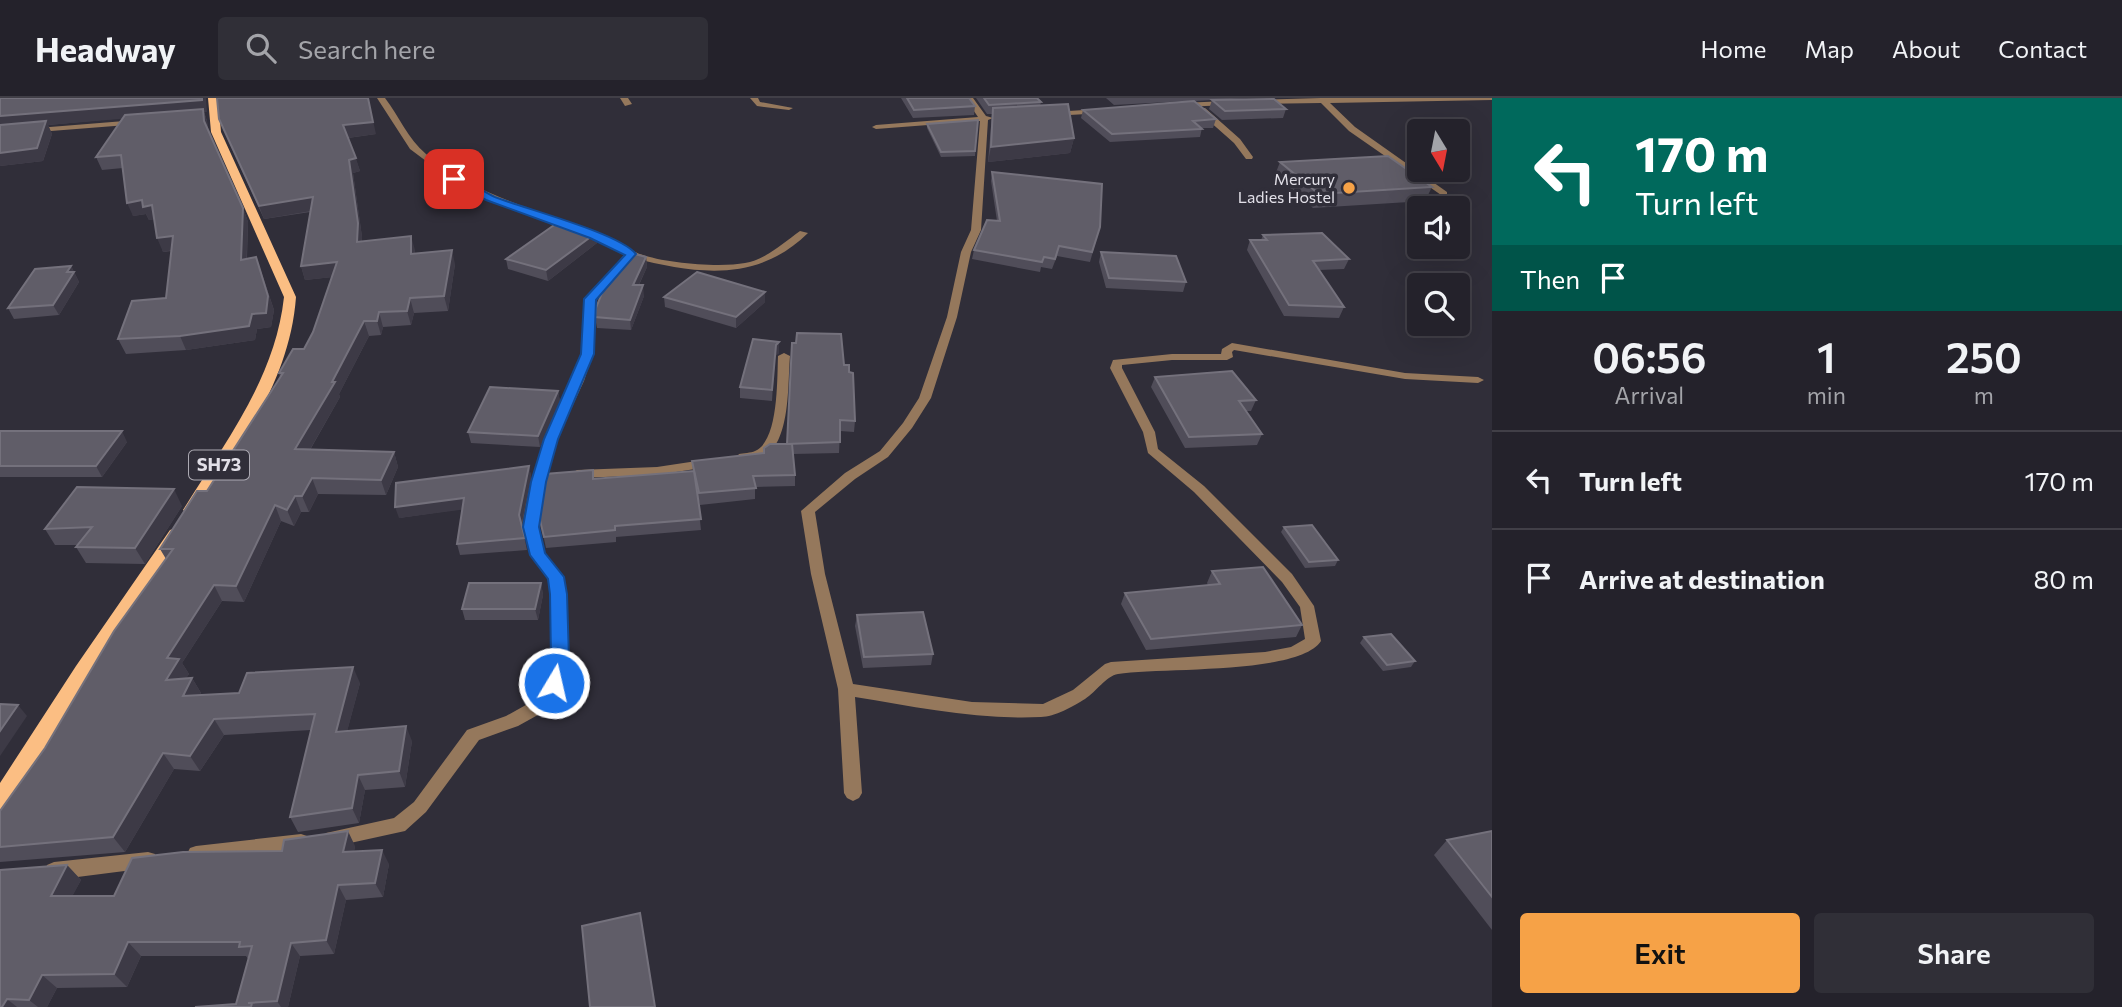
<!DOCTYPE html>
<html lang="en">
<head>
<meta charset="utf-8">
<style>
  :root { --surface:#24222b; --page:#302f37; --text:#f1f3f6; --muted:#a3a4a9; --line:#413f47; --accent:#f6a247 }
  body { margin:0; font-family:Commissioner,sans-serif; background:var(--page); color:var(--text); height:100vh; display:flex; flex-direction:column; font-size:26px; white-space:nowrap }
  * { box-sizing:border-box; margin:0 }
  p { font-size:23px; color:var(--muted) }
  .icon { flex:none; width:38px; height:38px; fill:none; stroke:currentColor; stroke-width:2; stroke-linecap:round; stroke-linejoin:round }
  .map { position:relative; flex:1; overflow:hidden }
  .side { display:flex; flex-direction:column; background:var(--surface); width:630px }
  .side>* { flex:none }
  .banner { background:#00695c; color:#fff; overflow:hidden }
  .needle { width:46px; rotate:170deg }
  .controls { position:absolute; left:1407px; top:21px; display:grid; gap:14px }
  .controls a { display:grid; place-items:center; width:63px; height:63px; border-radius:7px; background:var(--surface); box-shadow:0 7px 28px #0002,0 0 0 2px var(--line); font-size:35px }
  .pin { position:absolute; display:grid; place-items:center; width:60px; height:60px; color:#fff; margin:-30px; border-radius:14px; box-shadow:0 4px 10px #0006 }
  .me { position:absolute; width:77px; margin:-38px; rotate:9deg; stroke-linejoin:round; filter:drop-shadow(0 0 5px #0008) }
  .turn { display:flex; align-items:center; gap:24px; height:147px; padding:0 28px; font-size:32px }
  .turn .icon { width:91px; height:91px; stroke-width:2.5 }
  .turn b { display:block; font-size:49px; line-height:60px }
  .then { display:flex; align-items:center; height:66px; padding:0 28px; background:#0003; gap:14px; font-size:26px }
  .eta { display:flex; justify-content:space-evenly; align-items:center; height:119px; text-align:center }
  .eta b { font-size:42px; font-weight:600; line-height:49px }
  .cta { display:flex; gap:14px; margin-top:auto; padding:14px 28px }
  .cta a { flex:1; height:80px; border-radius:7px; background:var(--accent); color:#111; font-size:28px; font-weight:600; line-height:80px; text-align:center }
  .cta a+a { background:var(--page); color:var(--text) }
  ul { padding:0; list-style:none }
  li { display:flex; align-items:center; gap:21px; height:98px; padding:0 28px; border-top:2px solid var(--line) }
  li div { flex:1 }
  li b { display:block; font-size:26px }
  li em { font-style:normal }
  header { display:flex; align-items:center; gap:42px; box-sizing:border-box; height:98px; padding:0 35px; background:var(--surface); border-bottom:2px solid var(--line) }
  header strong { font-size:33px }
  nav { display:flex; gap:38px; margin-inline-start:auto; font-size:24px }
  .search { width:490px; height:63px; background:var(--page); display:flex; align-items:center; gap:18px; box-sizing:border-box; padding:0 24px; border-radius:7px; color:var(--muted); font-size:26px }
  main { display:flex; flex:1; min-height:0 }
  .map>svg:first-child { display:block }
  .lines { fill:none; stroke-linecap:round; stroke-linejoin:round }
  .street { fill:#95785c; fill-rule:evenodd }
  .primary { fill:#fbbe83; fill-rule:evenodd }
  .wall { fill:#504d59 }
  .shaded-wall { fill:#3d3a46 }
  .building { fill:#605d68; stroke:#74717c; stroke-width:2 }
  .route { fill:#1a73e8; stroke:#114b97; stroke-width:2 }
  .poi-dot { fill:#f6a247; stroke:#302e39; stroke-width:2.5 }
  .labels { text-anchor:middle; stroke-width:7; stroke-linejoin:round; paint-order:stroke }
  .far-poi-label { font-size:16px; fill:#e1dfe7; stroke:#302e39; text-anchor:end }
  .shield { fill:#302e39; stroke:#acaab3; stroke-width:2 }
  .shield-label { font-size:18px; font-weight:bold; fill:#e1dfe7 }
</style>
</head>
<body>
<header>
<strong>Headway</strong>
<div class="search"><svg class="icon" aria-label="search" viewBox="0 0 24 24"><circle cx="10" cy="10" r="6"/><path d="M15 15l6 6"/></svg>Search here</div>
<nav><a>Home</a><a>Map</a><a>About</a><a>Contact</a></nav>
</header>
<main>
<div class="map">
<svg width="1492" height="909" viewBox="0 0 1492 909">
  <rect width="100%" height="100%" fill="#302e39"/>
  <g class="lines">
    <g class="street">
      <path d="M377,0H385C399,18 408,41 426,56C473,95 529,110 585,130C603,136 617,145 633,153C656,165 719,170 745,165C766,161 782,146 800,133L808,135C757,185 697,176 633,160L595,202L593,255L584,283L557,341L544,384L538,429L545,456L563,479L565,496L568,561L562,585L545,613L518,628L479,642L426,714L405,733L332,749L326,747L323,741L326,735L394,720L414,704L467,632L506,618L533,603L546,584L552,561L551,496L549,480L531,457L524,429L532,384L545,341L572,283L581,255L585,201L625,156L582,135L487,102L454,84L410,51Z"/>
      <path d="M620,0H628L632,6L625,8Z"/>
      <path d="M750,0H758L760,4L793,10L789,12L757,8Z"/>
      <path d="M965,0H973L986,18L993,20L988,22L981,132L971,154L957,219L931,300L912,330L888,359L855,381L815,414L825,476L853,586L972,604L1043,606L1073,592L1105,566L1111,564L1265,554L1291,549L1305,541L1300,509L1282,484L1194,394L1148,355L1143,334L1110,270L1113,262L1172,256H1221L1222,251L1232,245L1405,275L1478,279L1484,282L1478,285L1405,281L1234,252L1232,254L1233,259L1227,262H1172L1122,267V270L1155,334L1158,351L1204,388L1292,476L1314,508L1321,543C1299,577 1160,569 1118,576C1106,578 1096,594 1085,601C1074,608 1054,619 1041,619C978,622 916,609 855,599L862,695L859,700L853,703L847,700L844,695L838,591L811,476L801,413L845,375L880,353L903,325L919,300L947,219L961,154L971,132L980,23L876,31L872,29L876,27L978,19Z"/>
      <path d="M1321,0H1492V2L1330,5L1355,29L1447,94V98L1444,99L1349,33L1321,5L1258,6L1254,4L1258,2Z"/>
      <path d="M1227,3H1230V7L1181,9L1177,7L1181,5Z"/>
      <path d="M1199,10H1205L1240,41L1253,59L1252,61H1246L1234,45L1199,14Z"/>
      <path d="M1101,11H1104V15L1052,18L1048,16L1052,14Z"/>
      <path d="M137,22L141,24L140,26L0,37V33Z"/>
      <path d="M784,255L790,258C787,292 793,372 739,362L737,359L739,356C743,355 751,355 755,353C779,343 777,280 778,258Z"/>
      <path d="M710,361L714,362L716,365L714,368L657,377L577,380L571,376L577,372L657,369Z"/>
      <path d="M301,736L307,738L310,744L307,750L301,752L196,764L190,762L187,756L190,750L196,748Z"/>
      <path d="M148,754L155,756L157,762L155,768L148,770L54,782L47,779L45,773L47,767L54,764Z"/>
    </g>
    <g class="primary">
      <path d="M208,0H218L221,34L296,199C290,282 240,348 197,416L191,418L183,412C225,344 275,281 284,199L211,34Z"/>
      <path d="M176,430L185,436L182,440L90,578L8,711L0,714V685L76,568L170,432Z"/>
    </g>
  </g>
  <g class="wall">
    <path d="M0,0L207,14H204L207,23L208,32L243,110L248,124L247,160L256,159L261,173L274,212L271,229L257,231L255,242L186,252L126,256L118,241L166,200L171,153L163,154L154,121L149,122L146,116L133,118L123,70L102,72L96,59L123,20L48,27L52,36L43,63L0,68Z"/>
    <path d="M901,0H969L975,8L974,17L913,20Z"/>
    <path d="M976,0H1037L1041,4L1040,8L1074,40L1070,55L988,64L992,16H987Z"/>
    <path d="M1106,0H1246L1215,2L1286,11L1283,20L1222,22L1209,11L1212,2L1195,3L1216,21L1213,30H1202L1200,39L1110,44L1081,20L1083,12L1187,3L1114,7Z"/>
    <path d="M219,21L376,36L348,40L360,73L353,75L362,139V143L415,152V156L455,166L448,213L414,215L411,227L383,229L381,237L369,238L339,296L340,299L310,352L394,354L398,369L386,397L318,396L309,414H301L294,428L281,423L244,504L222,503L182,565L189,576L186,580H192L201,595L200,597L239,595L360,585L347,633L412,643L405,689L365,692L359,725L298,734L290,719L311,632L224,637L200,673L174,671L125,754L0,764V713L45,650L166,461L160,451L207,393L280,279L279,275L304,251L313,234L332,179L305,182L301,168L310,114L264,121L224,33Z"/>
    <path d="M978,22L975,58L941,59L927,30V26Z"/>
    <path d="M1280,64L1432,89L1425,103L1313,110L1275,77Z"/>
    <path d="M992,74L1100,129L1090,164L1057,158L1052,171L1041,169L1040,174L972,161L974,152L997,123L991,83Z"/>
    <path d="M596,135L597,145L548,183L508,171L506,161Z"/>
    <path d="M1263,137L1349,161L1344,171L1319,172L1344,209L1339,220L1284,218L1247,152L1250,142H1261Z"/>
    <path d="M1101,154L1186,184L1183,194L1106,190L1099,164Z"/>
    <path d="M646,159L647,169L639,187L644,198L631,232L597,230L595,219Z"/>
    <path d="M71,168L79,184L59,217L14,221L8,210Z"/>
    <path d="M664,199L765,204L736,230L665,209Z"/>
    <path d="M779,244V255L775,258L772,303L740,300V289Z"/>
    <path d="M844,267L855,323L854,334L840,333L839,355L793,356L795,377V388L755,389V401L700,407L697,395L701,432L616,439V444L546,450L539,418L594,381L693,373L692,363L763,355L787,346Z"/>
    <path d="M1155,279L1256,302L1251,313H1246L1262,336L1257,347L1185,350L1151,289Z"/>
    <path d="M558,293L560,304L540,349L471,345L468,334Z"/>
    <path d="M0,333L127,344L102,379H0Z"/>
    <path d="M529,368L531,379L522,428L527,452L460,457L457,446L462,411L399,420Z"/>
    <path d="M182,408L145,466L86,465L76,449L78,447H55L45,431Z"/>
    <path d="M1284,429L1338,462L1335,468L1305,470L1281,434Z"/>
    <path d="M1212,473L1302,527L1296,539L1146,552L1121,506L1125,495L1208,487L1207,485Z"/>
    <path d="M541,485L543,497L538,522H465L462,511Z"/>
    <path d="M857,517L933,556L931,567L863,570L855,528Z"/>
    <path d="M1364,539L1415,563L1411,569L1383,573L1360,545Z"/>
    <path d="M1492,733V832L1434,757L1447,742Z"/>
    <path d="M355,748L354,753L389,766L383,799L346,802L334,856L300,858L288,909H195L236,906L248,861L246,858H141L127,889L57,890L47,909H0L67,767L81,782L72,798H114L282,753Z"/>
  </g>
  <g class="shaded-wall">
    <path d="M206,0L207,14H204L207,23L209,35L204,23L203,14L48,27L52,36L43,63L0,68V18Z"/>
    <path d="M368,0L376,36L347,40L343,27Z"/>
    <path d="M1074,40L1070,55L988,64L991,49Z"/>
    <path d="M356,60L360,73L353,75L362,139L361,158L357,144L349,62Z"/>
    <path d="M313,99L317,112L264,121L259,108Z"/>
    <path d="M142,102L152,107L158,121L149,122L146,116L133,118L127,105Z"/>
    <path d="M243,110L248,124L246,176L241,162Z"/>
    <path d="M596,135L597,145L548,183L546,172Z"/>
    <path d="M173,138L178,151L163,154L157,140Z"/>
    <path d="M411,138L415,152V170L411,156Z"/>
    <path d="M452,152L455,166L448,213L444,198Z"/>
    <path d="M256,159L274,212L271,229L257,231L255,242L186,252L180,238Z"/>
    <path d="M646,159L647,169L634,197L633,187Z"/>
    <path d="M337,164L342,178L305,182L301,168Z"/>
    <path d="M71,168L79,184L59,217L53,207L67,174Z"/>
    <path d="M643,187L644,198L631,232L630,222Z"/>
    <path d="M765,194V204L736,230V219Z"/>
    <path d="M410,200L414,215L411,227L407,213Z"/>
    <path d="M379,214L383,229L381,237L377,223Z"/>
    <path d="M364,223L369,238L339,296L340,299L301,367L295,351Z"/>
    <path d="M779,244V255L775,258L772,303L776,247Z"/>
    <path d="M558,293L560,304L540,349L538,338Z"/>
    <path d="M122,333L127,344L102,379L96,368Z"/>
    <path d="M394,354L398,369L386,397L381,382Z"/>
    <path d="M529,368L531,379L521,429L519,417Z"/>
    <path d="M312,380L318,396L309,414L302,398Z"/>
    <path d="M174,391L182,408L145,466L135,450Z"/>
    <path d="M295,398L301,414L294,428L287,412Z"/>
    <path d="M464,400L467,411L399,420L395,409Z"/>
    <path d="M275,407L281,423L244,504L236,488Z"/>
    <path d="M541,485L543,497L538,522L535,511Z"/>
    <path d="M214,487L222,503L182,565L189,576L175,598L166,582L167,560Z"/>
    <path d="M353,569L360,585L343,649L336,634Z"/>
    <path d="M192,580L201,595L193,613L183,598Z"/>
    <path d="M18,607L27,618L0,658V633Z"/>
    <path d="M214,621L224,637L200,673L190,658Z"/>
    <path d="M406,628L412,643L405,689L399,673Z"/>
    <path d="M163,655L174,671L125,754L113,739Z"/>
    <path d="M358,677L365,692L359,725L352,710Z"/>
    <path d="M348,733L355,748L351,769L343,754Z"/>
    <path d="M382,752L389,766L383,799L375,785Z"/>
    <path d="M67,767L81,782L65,812L51,798Z"/>
    <path d="M338,787L346,802L334,856L326,842Z"/>
    <path d="M128,844L141,858L127,889L114,876Z"/>
    <path d="M291,845L300,858L288,909H281L277,903Z"/>
    <path d="M42,877L57,890L47,909H38L29,902Z"/>
    <path d="M7,901L17,909H2Z"/>
  </g>
  <g class="building">
    <path d="M0,0H202V2L0,18Z"/>
    <path d="M217,0H368L373,24L343,27L356,60L349,62L358,125L357,144L411,138V156L452,152L444,198L410,200L407,213L379,214L377,223H364L332,284H335L295,351L394,354L381,382L312,380L302,398H295L287,412L275,407L236,488L214,487L167,560L179,561L166,582L192,580L183,598L239,595L247,575L353,569L336,634L406,628L399,673L358,677L352,710L290,719L315,616L214,621L190,658L163,655L113,739L0,749V713L45,650L114,533L173,451H160L197,393H207L283,275H279L293,251H304L313,234L337,164L301,168L313,99L259,108L219,21Z"/>
    <path d="M907,0H969L975,8L914,12Z"/>
    <path d="M984,0H1037L1041,4L989,7Z"/>
    <path d="M1274,1L1286,11L1225,13L1212,2Z"/>
    <path d="M1194,3L1216,21L1193,23L1202,31L1112,36L1083,12Z"/>
    <path d="M1068,6L1074,40L991,49L993,10Z"/>
    <path d="M203,11L204,23L243,110L241,162L256,159L268,198L266,215L252,216L249,228L180,238L118,241L132,203L166,200L173,138L157,140L152,107L143,109L142,102L127,105L121,57L96,59L125,17Z"/>
    <path d="M978,22L975,53L941,54L927,26Z"/>
    <path d="M46,23L37,50L0,55V27Z"/>
    <path d="M1388,58L1432,89L1319,96L1280,64Z"/>
    <path d="M992,74L1102,86L1100,129L1092,154L1059,148L1055,161L1044,159L1042,164L974,152L987,122L1000,123Z"/>
    <path d="M557,125L596,135L546,172L506,161Z"/>
    <path d="M1322,135L1349,161L1313,163L1344,209L1289,207L1250,142H1267L1263,137Z"/>
    <path d="M1101,154L1176,158L1186,184L1109,180Z"/>
    <path d="M631,155L646,159L633,187H643L630,222L595,219L596,210L608,180Z"/>
    <path d="M71,168L67,174H74L53,207L8,210L35,171Z"/>
    <path d="M697,174L765,194L736,219L664,199Z"/>
    <path d="M797,235L841,236L844,267H849V274L853,275L855,323L840,322V344L787,346L792,245H796Z"/>
    <path d="M753,241L779,244L776,247L772,292L740,289Z"/>
    <path d="M1232,273L1256,302L1239,303L1262,336L1189,339L1155,279Z"/>
    <path d="M490,289L558,293L538,338L468,334Z"/>
    <path d="M0,333H122L96,368H0Z"/>
    <path d="M770,346H792L795,377L753,378L756,390L699,395L692,363L764,355V350Z"/>
    <path d="M529,368L519,417L525,440L457,446L464,400L395,409L396,385Z"/>
    <path d="M593,372V381L694,373L701,421L615,428V432L544,439L539,418L545,376Z"/>
    <path d="M77,389L174,391L135,450L76,449L92,429L45,431Z"/>
    <path d="M1312,427L1338,462L1309,464L1284,429Z"/>
    <path d="M1263,469L1302,527L1151,541L1125,495L1220,486L1212,473Z"/>
    <path d="M469,485H541L535,511H462Z"/>
    <path d="M923,514L933,556L864,559L857,517Z"/>
    <path d="M1391,536L1415,563L1387,567L1364,539Z"/>
    <path d="M0,606L18,607L0,633Z"/>
    <path d="M348,733L343,754L382,752L375,785L338,787L326,842L291,845L277,903L248,905H252L251,909H195L236,906L252,848L239,849L240,844H128L114,876L42,877L29,902L7,901L2,909H0V772L67,767L51,798H114L132,760L183,754L282,753L284,742Z"/>
    <path d="M1492,733V799L1447,742Z"/>
    <path d="M640,815L655,909H590L582,828Z"/>
  </g>
  <path class="route" d="M450,79C465,78 481,93 495,99C525,111 619,135 636,156L596,202L594,256L558,341L546,384L539,429L545,455L564,479L567,496L569,561L561,590H548L545,585L551,561L550,496L548,481L530,457L523,429L531,384L544,341L581,256L584,201L625,157L590,140L486,102L450,83Z"/>
  <circle class="poi-dot" cx="1349" cy="90" r="7"/>
  <g class="labels">
    <g class="far-poi-label">
      <text x="1335" y="87">Mercury<tspan x="1335" dy="18">Ladies Hostel</tspan></text>
    </g>
    <rect class="shield" x="189" y="352.5" width="60" height="29" rx="5"/>
    <g class="shield-label">
      <text x="219" y="373">SH73</text>
    </g>
  </g>
</svg>
<div class="controls">
<a><svg class="needle" viewBox="-14 -14 28 28"><path d="M0-13l5 13h-10z" fill="#e53935"/><path d="M0 13l5-13h-10z" fill="#a3a4a9"/></svg></a>
<a><svg class="icon" aria-label="sound" viewBox="0 0 24 24"><path d="M4 9h4l5-4v14l-5-4H4zM17 9q2 3 0 6"/></svg></a>
<a><svg class="icon" aria-label="search" viewBox="0 0 24 24"><circle cx="10" cy="10" r="6"/><path d="M15 15l6 6"/></svg></a>
</div>
<div class="pin" style="left:454px;top:81px;background:#d93025"><svg class="icon" aria-label="arrive" viewBox="0 0 24 24"><path d="M6 21V4h12l-3 4 3 4H6"/></svg></div>
<svg class="me" style="left:554px;top:585px" viewBox="-20 -20 40 40"><circle r="17" fill="#1a73e8" stroke="#fff" stroke-width="3"/><path d="M0-11L8 9 0 5-8 9z" fill="#fff"/></svg>
</div>
<section class="side">
<div class="banner">
<div class="turn"><svg class="icon" aria-label="left" viewBox="0 0 24 24"><path d="M17 20v-9H6M10 6l-5 5 5 5"/></svg><div><b>170 m</b>Turn left</div></div>
<div class="then">Then<svg class="icon" aria-label="arrive" viewBox="0 0 24 24"><path d="M6 21V4h12l-3 4 3 4H6"/></svg></div>
</div>
<div class="eta">
<div><b>06:56</b><p>Arrival</p></div>
<div><b>1</b><p>min</p></div>
<div><b>250</b><p>m</p></div>
</div>
<ul>
<li><svg class="icon" aria-label="left" viewBox="0 0 24 24"><path d="M17 20v-9H6M10 6l-5 5 5 5"/></svg><div><b>Turn left</b></div><em>170 m</em></li>
<li><svg class="icon" aria-label="arrive" viewBox="0 0 24 24"><path d="M6 21V4h12l-3 4 3 4H6"/></svg><div><b>Arrive at destination</b></div><em>80 m</em></li>
</ul>
<div class="cta"><a>Exit</a><a>Share</a></div>
</section>
</main>
</body>
</html>
